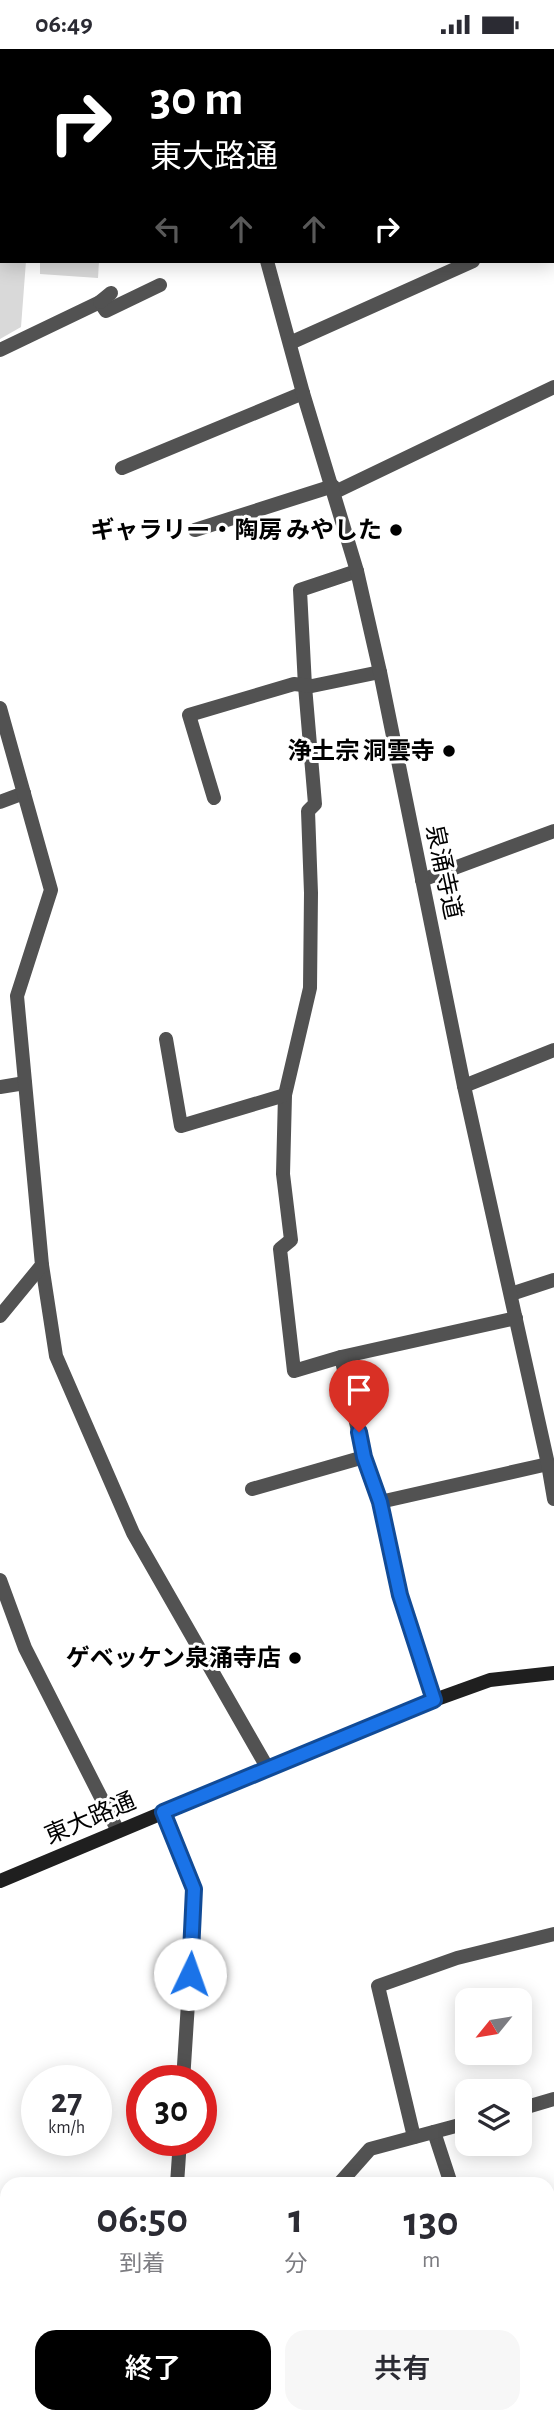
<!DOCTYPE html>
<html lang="ja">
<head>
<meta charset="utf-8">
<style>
  :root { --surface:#fff; --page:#f7f7f7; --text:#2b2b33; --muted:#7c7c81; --accent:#000 }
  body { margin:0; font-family:"Alegreya Sans","Noto Sans JP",sans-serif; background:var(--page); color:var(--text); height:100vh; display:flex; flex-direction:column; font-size:26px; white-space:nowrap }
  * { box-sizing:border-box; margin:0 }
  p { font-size:23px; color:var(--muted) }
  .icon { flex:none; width:38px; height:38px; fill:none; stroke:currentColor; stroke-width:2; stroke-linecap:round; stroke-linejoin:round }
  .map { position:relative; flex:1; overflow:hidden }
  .sheet { position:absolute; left:0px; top:2128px; width:555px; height:247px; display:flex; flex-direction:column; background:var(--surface); border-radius:21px 21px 0 0; box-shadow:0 4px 18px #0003 }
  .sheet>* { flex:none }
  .guide { position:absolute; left:0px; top:0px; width:555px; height:214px; box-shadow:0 4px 18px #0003; background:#000; color:#fff; overflow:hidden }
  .needle { width:46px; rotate:240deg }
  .buttons { position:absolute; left:455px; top:1939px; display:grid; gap:14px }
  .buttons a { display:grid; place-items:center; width:77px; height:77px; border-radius:14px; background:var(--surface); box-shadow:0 4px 18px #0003; font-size:35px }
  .speed { position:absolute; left:21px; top:2016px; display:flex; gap:14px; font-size:35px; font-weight:700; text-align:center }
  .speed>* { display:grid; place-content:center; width:91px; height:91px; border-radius:50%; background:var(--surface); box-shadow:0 4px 18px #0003; line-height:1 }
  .speed small { font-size:18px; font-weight:400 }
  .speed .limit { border:10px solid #d22; background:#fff; color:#111 }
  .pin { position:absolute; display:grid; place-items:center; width:60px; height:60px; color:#fff; margin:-72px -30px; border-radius:50% 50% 50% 0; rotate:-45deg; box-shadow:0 0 7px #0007 }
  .pin .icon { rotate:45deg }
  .me { position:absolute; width:77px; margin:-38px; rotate:3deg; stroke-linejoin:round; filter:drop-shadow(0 0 5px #0008) }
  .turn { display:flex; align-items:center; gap:24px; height:147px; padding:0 35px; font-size:32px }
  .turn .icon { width:91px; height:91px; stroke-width:2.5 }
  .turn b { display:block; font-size:49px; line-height:60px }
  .lanes { display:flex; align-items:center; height:66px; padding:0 35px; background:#0003; justify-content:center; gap:35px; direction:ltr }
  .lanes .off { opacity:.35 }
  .eta { display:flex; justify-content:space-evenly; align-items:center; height:119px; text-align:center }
  .eta b { font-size:42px; font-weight:600; line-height:49px }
  .cta { display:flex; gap:14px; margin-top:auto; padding:14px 35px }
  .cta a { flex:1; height:80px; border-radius:21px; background:var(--accent); color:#fff; font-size:28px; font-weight:600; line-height:80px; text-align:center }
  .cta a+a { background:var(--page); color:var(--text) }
  .status { display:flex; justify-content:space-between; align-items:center; height:49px; padding:0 35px; background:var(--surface); direction:ltr }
  .status svg { height:19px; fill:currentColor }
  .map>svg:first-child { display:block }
  .green { fill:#d9d9d9 }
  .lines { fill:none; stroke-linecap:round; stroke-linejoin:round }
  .service { stroke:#525252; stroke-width:14 }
  .pedestrian { stroke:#525252; stroke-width:14 }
  .minor { stroke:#525252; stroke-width:14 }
  .secondary { stroke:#1f1f1f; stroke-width:14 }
  .route-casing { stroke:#114b97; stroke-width:18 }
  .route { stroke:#1a73e8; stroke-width:12 }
  .poi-dot { fill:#000; stroke:#fff; stroke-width:2.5 }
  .labels { text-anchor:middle; stroke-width:6; stroke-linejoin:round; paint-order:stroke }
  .poi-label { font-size:24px; font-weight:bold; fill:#000; stroke:#fff; text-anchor:end }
  .street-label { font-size:24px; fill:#000; stroke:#fff }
</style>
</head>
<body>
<div class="status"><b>06:49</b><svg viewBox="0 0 49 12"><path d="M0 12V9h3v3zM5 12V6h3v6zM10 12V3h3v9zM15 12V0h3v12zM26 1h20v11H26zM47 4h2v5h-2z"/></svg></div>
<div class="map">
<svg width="554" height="2374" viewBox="0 0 554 2374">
  <rect width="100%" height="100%" fill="#fff"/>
  <g class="green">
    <path d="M267,0H436L437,2H267Z"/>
    <path d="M0,92L2,93V212H26L21,278L0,290Z"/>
    <path d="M40,212H99L98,229L40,225Z"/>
  </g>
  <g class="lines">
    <g class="service">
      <path d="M0,301L100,253L106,262L160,236"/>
      <path d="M122,419L303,344"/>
      <path d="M335,443L554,338"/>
      <path d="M195,481L333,437"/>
      <path d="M357,522L300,541L305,637L315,755L308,762L311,844L310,939L285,1046L283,1125L291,1191L280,1200L294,1322L341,1308L516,1269"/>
      <path d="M214,749L189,666L294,635L312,637L380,623"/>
      <path d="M0,753L24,744"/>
      <path d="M422,831L554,782"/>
      <path d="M166,990L181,1077L285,1046"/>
      <path d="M464,1037L554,1001"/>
      <path d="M0,1038L25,1034"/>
      <path d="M42,1216L56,1307L133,1484L267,1718"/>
      <path d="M511,1245L554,1231"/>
      <path d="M341,1308L364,1408L380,1453L399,1546L434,1651"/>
      <path d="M252,1440L364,1408"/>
      <path d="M380,1453L548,1415"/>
      <path d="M434,2083L451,2135"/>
      <path d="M414,2088L378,1937L457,1909L554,1885"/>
      <path d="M525,2368L527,2374"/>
    </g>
    <path class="pedestrian" d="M100,253L111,244"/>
    <g class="minor">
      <path d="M245,2V0"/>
      <path d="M553,169H554"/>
      <path d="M267,212L303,344L357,522L380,623L464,1037L548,1415L554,1450"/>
      <path d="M290,294L473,212"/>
      <path d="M0,659L51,841L17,947L42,1216L0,1267"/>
      <path d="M0,1531L25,1599L118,1782"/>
      <path d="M163,1763L195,1845L183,2032"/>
      <path d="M520,2060L554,2050"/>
      <path d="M177,2135L180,2091"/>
      <path d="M339,2135L370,2100L467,2074"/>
      <path d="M0,2228L7,2225"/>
      <path d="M180,2368L185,2374"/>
    </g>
    <path class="secondary" d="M0,1832L415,1658L490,1631L554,1624"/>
  </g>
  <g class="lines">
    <g class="route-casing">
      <path id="route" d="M190,1925L194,1840L163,1763L434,1651L400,1546L380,1453L364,1408L359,1383"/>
    </g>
    <use href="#route" class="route"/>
  </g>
  <g class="poi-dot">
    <circle cx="396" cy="481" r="7"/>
    <circle cx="449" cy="702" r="7"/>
    <circle cx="295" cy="1609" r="7"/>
  </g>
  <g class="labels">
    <g class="poi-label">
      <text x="382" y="489">ギャラリー・陶房 みやした</text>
      <text x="435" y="710">浄土宗 洞雲寺</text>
      <text x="281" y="1617">ゲベッケン泉涌寺店</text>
    </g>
    <g class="street-label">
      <text transform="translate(444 823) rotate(78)" y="8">泉涌寺道</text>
      <text transform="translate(90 1769) rotate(-23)" y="8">東大路通</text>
    </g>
  </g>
</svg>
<div class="buttons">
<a><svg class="needle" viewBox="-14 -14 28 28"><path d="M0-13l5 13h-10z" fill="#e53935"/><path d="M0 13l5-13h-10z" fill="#7c7c81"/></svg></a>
<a><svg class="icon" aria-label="layers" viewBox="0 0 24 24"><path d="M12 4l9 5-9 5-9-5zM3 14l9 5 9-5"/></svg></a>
</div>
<div class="speed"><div>27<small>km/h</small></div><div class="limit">30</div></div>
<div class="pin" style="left:359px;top:1383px;background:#d93025"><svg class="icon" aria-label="arrive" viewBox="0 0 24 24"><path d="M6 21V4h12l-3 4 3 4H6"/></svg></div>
<svg class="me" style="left:190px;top:1925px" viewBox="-20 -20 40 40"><circle r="19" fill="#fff"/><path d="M0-13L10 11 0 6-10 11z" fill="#1a73e8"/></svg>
<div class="guide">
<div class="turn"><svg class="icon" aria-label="right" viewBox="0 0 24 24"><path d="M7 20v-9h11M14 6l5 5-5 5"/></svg><div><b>30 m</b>東大路通</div></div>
<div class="lanes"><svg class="icon off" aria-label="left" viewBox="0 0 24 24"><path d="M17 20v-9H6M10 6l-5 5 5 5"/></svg><svg class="icon off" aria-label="ahead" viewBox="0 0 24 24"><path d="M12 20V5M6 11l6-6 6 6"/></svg><svg class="icon off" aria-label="ahead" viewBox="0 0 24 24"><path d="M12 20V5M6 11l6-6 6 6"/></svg><svg class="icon" aria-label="right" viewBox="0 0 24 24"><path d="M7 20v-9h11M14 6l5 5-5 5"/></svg></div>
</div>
<section class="sheet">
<div class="eta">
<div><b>06:50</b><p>到着</p></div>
<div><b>1</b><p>分</p></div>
<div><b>130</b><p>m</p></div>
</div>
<div class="cta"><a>終了</a><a>共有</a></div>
</section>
</div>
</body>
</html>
